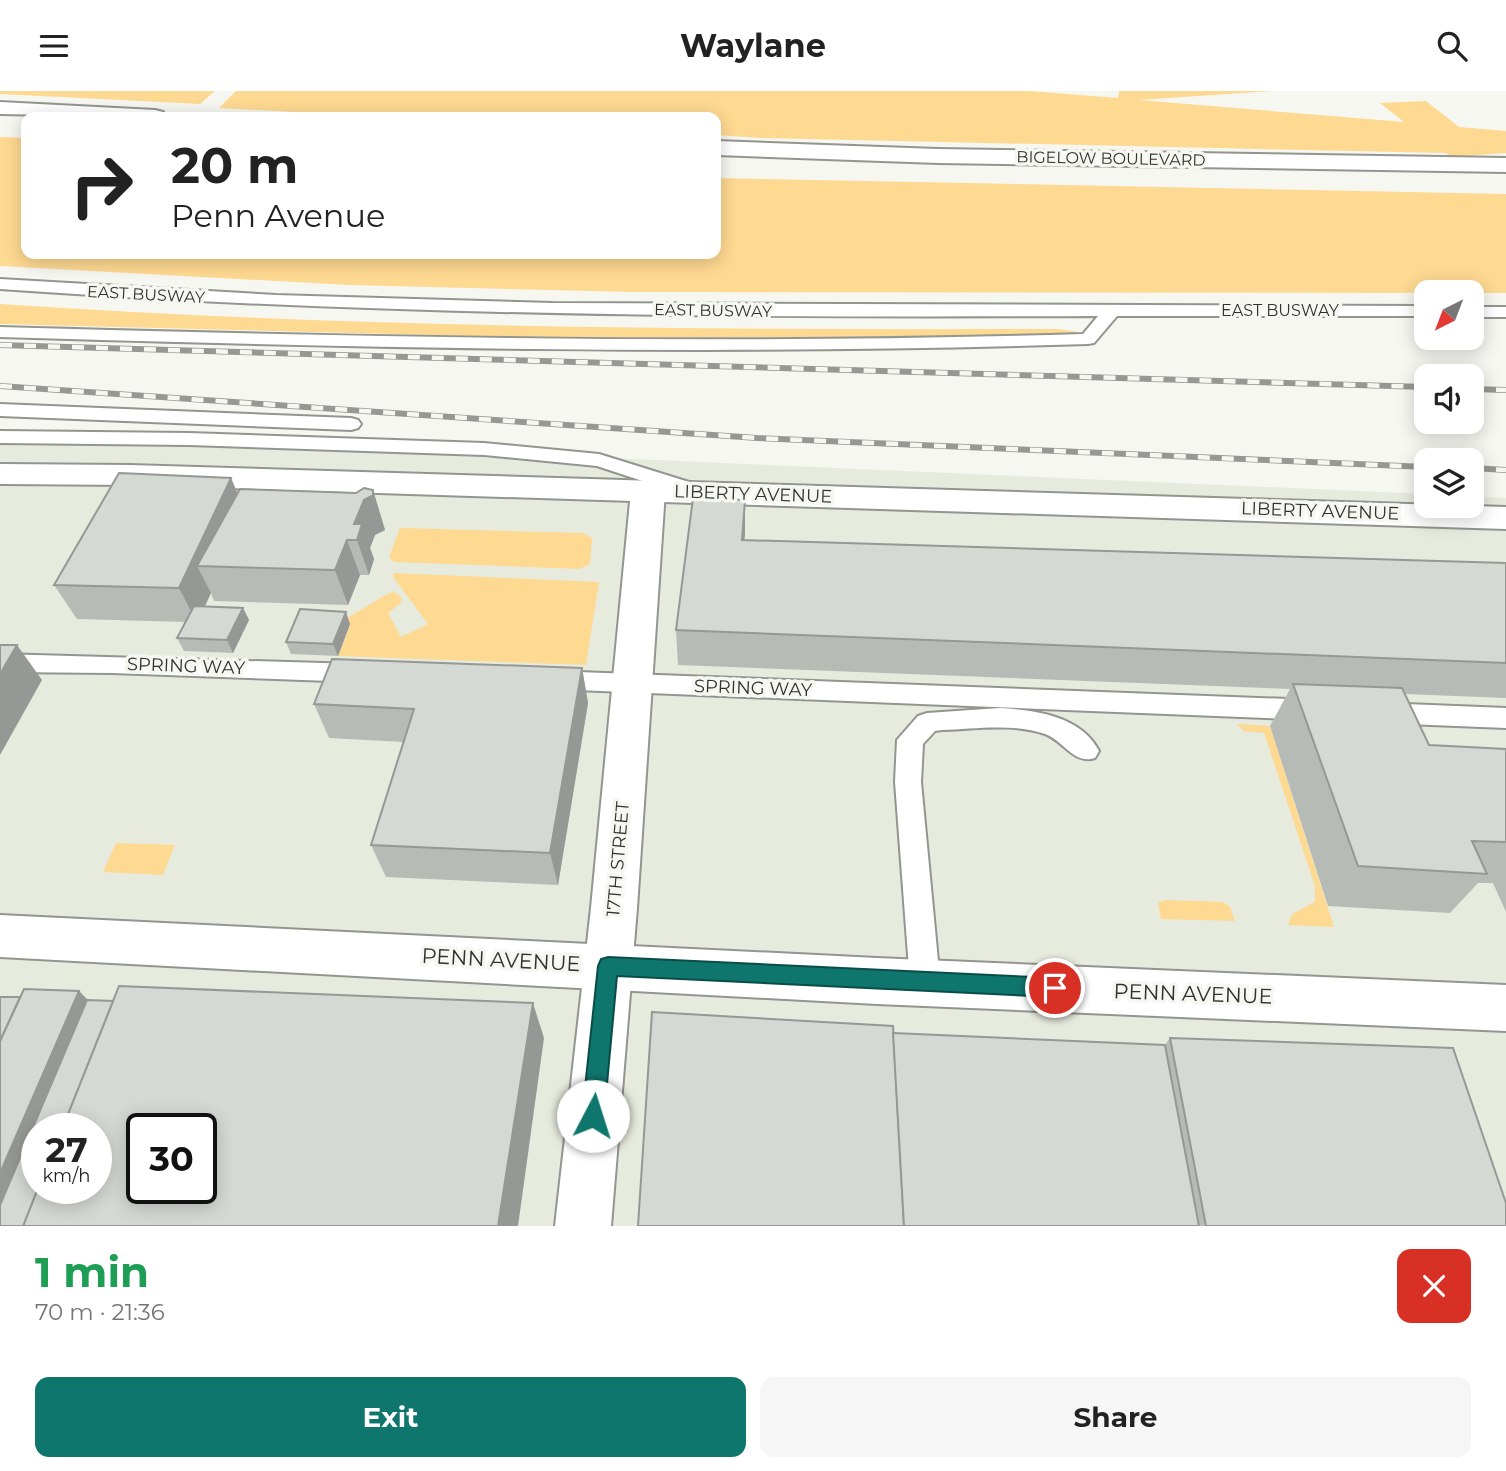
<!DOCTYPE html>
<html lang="en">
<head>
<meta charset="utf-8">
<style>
  :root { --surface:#fff; --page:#f6f6f6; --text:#222; --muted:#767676; --accent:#0f766e }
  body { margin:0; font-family:Montserrat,sans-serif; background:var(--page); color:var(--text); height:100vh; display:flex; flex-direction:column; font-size:26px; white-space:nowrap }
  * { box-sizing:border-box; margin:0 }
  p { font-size:23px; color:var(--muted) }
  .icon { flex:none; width:38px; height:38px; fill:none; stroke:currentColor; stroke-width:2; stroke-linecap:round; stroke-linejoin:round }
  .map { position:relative; height:1135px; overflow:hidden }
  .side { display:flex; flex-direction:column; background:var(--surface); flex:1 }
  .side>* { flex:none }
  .banner { position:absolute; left:21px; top:21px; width:700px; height:147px; border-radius:14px; box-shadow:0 4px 18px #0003; background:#fff; color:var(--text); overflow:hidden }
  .needle { width:46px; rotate:222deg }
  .fabs { position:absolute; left:1414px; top:189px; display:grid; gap:14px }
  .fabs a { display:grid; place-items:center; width:70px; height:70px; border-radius:14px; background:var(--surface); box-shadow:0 4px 18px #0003; font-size:35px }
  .speed { position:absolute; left:21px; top:1022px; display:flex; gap:14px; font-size:35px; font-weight:700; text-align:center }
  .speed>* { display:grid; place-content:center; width:91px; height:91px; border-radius:50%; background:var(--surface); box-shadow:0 4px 18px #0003; line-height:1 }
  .speed small { font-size:18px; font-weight:400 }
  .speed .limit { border:4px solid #111; border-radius:10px; background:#fff; color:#111 }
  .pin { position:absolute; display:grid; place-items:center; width:60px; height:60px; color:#fff; margin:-30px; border:4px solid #fff; border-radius:50%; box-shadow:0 2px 7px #0007 }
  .me { position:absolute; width:77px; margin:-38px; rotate:5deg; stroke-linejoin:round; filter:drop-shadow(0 0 5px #0008) }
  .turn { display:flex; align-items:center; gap:24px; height:147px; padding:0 35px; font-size:32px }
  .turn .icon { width:91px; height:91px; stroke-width:2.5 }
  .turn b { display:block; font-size:49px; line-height:60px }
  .round { display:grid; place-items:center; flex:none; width:74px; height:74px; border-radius:14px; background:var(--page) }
  .overview { display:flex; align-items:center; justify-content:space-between; height:119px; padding:0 35px }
  h1 { font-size:42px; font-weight:700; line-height:52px; color:#1e9e55 }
  .cta { display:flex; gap:14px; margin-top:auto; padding:14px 35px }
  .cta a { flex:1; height:80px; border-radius:14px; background:var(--accent); color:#fff; font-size:28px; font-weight:700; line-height:80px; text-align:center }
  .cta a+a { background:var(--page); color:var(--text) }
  header { display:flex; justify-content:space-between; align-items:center; height:91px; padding:0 35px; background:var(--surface); font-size:32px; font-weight:700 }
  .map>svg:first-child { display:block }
  .built { fill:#e7ebde; fill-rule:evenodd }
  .green { fill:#fed991 }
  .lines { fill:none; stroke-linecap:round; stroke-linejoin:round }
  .service-casing { stroke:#93958f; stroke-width:4 }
  .minor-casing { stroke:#93958f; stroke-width:4 }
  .tertiary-casing { stroke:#93958f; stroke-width:4 }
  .primary-casing { stroke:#93958f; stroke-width:4 }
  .service { fill:#fff; fill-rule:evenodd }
  .minor { fill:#fff; fill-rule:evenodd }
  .tertiary { fill:#fff; fill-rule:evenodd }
  .primary { fill:#fff; fill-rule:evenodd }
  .rail-casing { stroke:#979894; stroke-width:6 }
  .rail { stroke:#f6f7f1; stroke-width:4.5; stroke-dasharray:12; stroke-linecap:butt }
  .wall { fill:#b7bbb6 }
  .shaded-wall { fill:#959894 }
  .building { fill:#d5d9d4; stroke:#959894; stroke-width:2; fill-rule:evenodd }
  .route { fill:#0f766e; stroke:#0a4d48; stroke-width:2 }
  .labels { text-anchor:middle; stroke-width:7; stroke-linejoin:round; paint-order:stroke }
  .far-street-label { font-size:16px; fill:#313230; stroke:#f6f7f1 }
  .street-label { font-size:18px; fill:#313230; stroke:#f6f7f1 }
  .near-street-label { font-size:21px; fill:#313230; stroke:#f6f7f1 }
</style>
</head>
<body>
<header><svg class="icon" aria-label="menu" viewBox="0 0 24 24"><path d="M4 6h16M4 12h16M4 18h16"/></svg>Waylane<svg class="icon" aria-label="search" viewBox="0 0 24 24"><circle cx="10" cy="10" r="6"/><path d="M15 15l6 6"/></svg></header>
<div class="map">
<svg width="1506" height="1135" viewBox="0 0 1506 1135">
  <rect width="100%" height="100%" fill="#f6f7f1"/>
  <path class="built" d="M0,340L1426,403V415H1472V405L1506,407V1135H0ZM37,1038H96V1097H37ZM142,1038H201V1097H142Z"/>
  <g class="green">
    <path d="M0,0H215L200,13L0,3Z"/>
    <path d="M236,0H1029L1118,7L1119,0H1272L1139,9L1404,31L1380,12L1426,10L1459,36L1506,40V62L1451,66L1446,62L760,47L716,44V26H389L219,17Z"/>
    <path d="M0,46L26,47V163H716V87L1506,103V202L633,201L349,194L0,175Z"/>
    <path d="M0,213C352,237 705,239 1058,238L1078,241L1065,245L547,247L0,233Z"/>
    <path d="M400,437L583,442L592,447L590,473L580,478L394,471L389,466Z"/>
    <path d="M393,482L599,491L586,574L338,565L350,534L337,533L389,502L394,501L402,507L400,513L388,522L401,546L428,533L393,486Z"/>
    <path d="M1237,633L1270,635L1334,836L1288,834L1292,823L1315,811V795L1264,642L1244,640Z"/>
    <path d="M116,752L175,754L163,784L103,781Z"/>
    <path d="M1164,809L1223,811L1230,816L1235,830L1161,828L1158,812Z"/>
  </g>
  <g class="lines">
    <g class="service-casing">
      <g id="service">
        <path d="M0,188L276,204L553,212L1426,215V225H1117L1094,252L1088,253C725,265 363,257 0,246V236C361,246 722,254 1083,243L1098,225C731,227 366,224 0,198Z"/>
        <rect x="1472" y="216" width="34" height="10"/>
        <path d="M0,313L351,327L358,329L361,333L358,337L351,339L0,325Z"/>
        <path d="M0,340L189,342L484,352L599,363L705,396L708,401L705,406L697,408L597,375L484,364L189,354L0,352Z"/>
        <path d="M0,563L358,573L367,575L370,582L367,589L358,591L112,582L0,581Z"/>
        <path d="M552,580L1313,609L1322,612L1326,619L1322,626L1313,629L552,598L543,596L540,589L543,582Z"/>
        <path d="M1381,612L1506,617V637L1381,632L1372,629L1368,622L1372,615Z"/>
        <path d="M1000,617C1036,619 1081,625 1099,660L1095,667C1074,674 1064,650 1045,643C1014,632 974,638 942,639L935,640L923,653L921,691L940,891L936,901L925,905L914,901L910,891L895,691L897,649L918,625L927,622Z"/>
      </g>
    </g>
    <g class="minor-casing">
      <path id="minor" d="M648,389L660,392L665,400L637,817L611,1135H555L591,817L631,400L636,392Z"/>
    </g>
    <g class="tertiary-casing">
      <path id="tertiary" d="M0,824L877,867L1506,894V940L877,913L0,866Z"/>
    </g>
    <g class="primary-casing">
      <g id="primary">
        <path d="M0,11L155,19L163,21L166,26L0,23Z"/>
        <path d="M716,50L938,58L1506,67V81L938,72L716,64Z"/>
        <path d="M0,373L130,374L1506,416V438L130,394L0,393Z"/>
      </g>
    </g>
    <use href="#service" class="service"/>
    <use href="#minor" class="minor"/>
    <use href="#tertiary" class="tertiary"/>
    <use href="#primary" class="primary"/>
    <g class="rail-casing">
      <g id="rail">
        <path d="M0,254L1426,296"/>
        <path d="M0,295L757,347L1426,376"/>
        <path d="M1472,298L1506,299"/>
        <path d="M1472,377L1506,379"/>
      </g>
    </g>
    <use href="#rail" class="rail"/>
  </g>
  <g class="wall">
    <path d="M231,387L237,402H356L373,399L385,439L375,444L370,457L374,468L369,484H360L348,514L214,510L211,502L204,516L243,517L249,529L233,562L184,560L177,547L185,531L77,528L54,494Z"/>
    <path d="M744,449L1506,472V607L1405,603L1429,654L1506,658V821L1493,792H1478L1450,822L1328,815L1270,635L1290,598L678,574L676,539Z"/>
    <path d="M350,533L338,565L291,563L286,551Z"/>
    <path d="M582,577L588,612L558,794L386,786L371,754L403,651L329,647L314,613Z"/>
    <path d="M893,942L1165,954L1170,947L1506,1135H638Z"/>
  </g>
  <g class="shaded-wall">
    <path d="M231,387L246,422L197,475L211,502L197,532L179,497Z"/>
    <path d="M373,399L385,439L375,444L370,457L374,468L369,484L357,449L354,433L364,409Z"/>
    <path d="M745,409V443L742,484V449Z"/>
    <path d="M347,449L360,484L348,514L335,479Z"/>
    <path d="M243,517L249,529L233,562L227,549Z"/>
    <path d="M346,521L350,533L338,565L333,553Z"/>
    <path d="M17,554L42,589L0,664V583Z"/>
    <path d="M582,577L588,612L558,794L550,762Z"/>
    <path d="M79,900L108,929L0,1135V1082Z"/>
    <path d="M533,912L544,947L518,1135H498Z"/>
  </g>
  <g class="building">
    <path d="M119,382L231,387L179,497L54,494Z"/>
    <path d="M364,397L373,399V404L364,409L354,433H362L357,449H347L335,479L197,475L240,398L356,402Z"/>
    <path d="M693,407L745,409L742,449L1506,472V572L676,539Z"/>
    <path d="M194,515L243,517L227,549L177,547Z"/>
    <path d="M300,518L346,521L333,553L286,551Z"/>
    <path d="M0,554H17L0,583Z"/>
    <path d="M332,568L582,577L550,762L371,754L414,618L314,613Z"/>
    <path d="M1293,593L1402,597L1429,654L1506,658V751L1472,750L1487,783L1358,775Z"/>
    <path d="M119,895L533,912L498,1135H23L38,1097H96V1038H62ZM142,1038H201V1097H142Z"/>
    <path d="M24,898L79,900L0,1082V950Z"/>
    <path d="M0,906H20L0,950Z"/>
    <path d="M87,909L113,910L62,1038H37V1097H38L23,1135H0V1114Z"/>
    <path d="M652,921L893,935L904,1135H638Z"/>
    <path d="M893,942L1165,954L1199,1135H904Z"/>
    <path d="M1170,947L1453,957L1506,1112V1135H1206Z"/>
  </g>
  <path class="route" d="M608,866L1055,887L1062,890L1065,897L1062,904L1055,906L617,885L604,1025L601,1032L593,1036L586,1032L582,1025L598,875L601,868Z"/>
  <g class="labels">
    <g class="far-street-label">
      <text transform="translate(1111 67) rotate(1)" y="6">BIGELOW BOULEVARD</text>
      <text transform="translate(146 203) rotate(3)" y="6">EAST BUSWAY</text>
      <text transform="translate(713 219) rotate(1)" y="6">EAST BUSWAY</text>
      <text x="1280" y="225">EAST BUSWAY</text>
    </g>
    <g class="street-label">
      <text transform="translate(753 403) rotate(2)" y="6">LIBERTY AVENUE</text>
      <text transform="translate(1320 420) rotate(2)" y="6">LIBERTY AVENUE</text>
      <text transform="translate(186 575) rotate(2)" y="6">SPRING WAY</text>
      <text transform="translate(753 597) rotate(2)" y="6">SPRING WAY</text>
      <text transform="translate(618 768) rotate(-85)" y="6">17TH STREET</text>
    </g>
    <g class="near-street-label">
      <text transform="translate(501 869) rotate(3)" y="7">PENN AVENUE</text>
      <text transform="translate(1193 903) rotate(2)" y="7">PENN AVENUE</text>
    </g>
  </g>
</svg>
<div class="fabs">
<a><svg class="needle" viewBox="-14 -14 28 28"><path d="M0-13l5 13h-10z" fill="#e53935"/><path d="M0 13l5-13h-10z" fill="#767676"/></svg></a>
<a><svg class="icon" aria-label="sound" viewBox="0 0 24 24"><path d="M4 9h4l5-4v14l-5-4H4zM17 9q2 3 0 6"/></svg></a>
<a><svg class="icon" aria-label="layers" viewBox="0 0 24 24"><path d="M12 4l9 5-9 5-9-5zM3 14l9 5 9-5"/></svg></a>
</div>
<div class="speed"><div>27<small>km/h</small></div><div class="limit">30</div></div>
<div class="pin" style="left:1055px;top:897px;background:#d93025"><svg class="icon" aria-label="arrive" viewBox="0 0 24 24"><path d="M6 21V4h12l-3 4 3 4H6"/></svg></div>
<svg class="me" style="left:593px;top:1025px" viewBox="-20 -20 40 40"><circle r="19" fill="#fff"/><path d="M0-13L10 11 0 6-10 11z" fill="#0f766e"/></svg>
<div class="banner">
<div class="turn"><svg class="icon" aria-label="right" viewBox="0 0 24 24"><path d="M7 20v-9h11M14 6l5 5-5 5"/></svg><div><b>20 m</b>Penn Avenue</div></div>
</div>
</div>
<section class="side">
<div class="overview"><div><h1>1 min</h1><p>70 m · 21:36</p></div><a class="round" style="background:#d93025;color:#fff"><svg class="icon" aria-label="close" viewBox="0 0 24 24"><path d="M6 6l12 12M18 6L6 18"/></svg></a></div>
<div class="cta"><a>Exit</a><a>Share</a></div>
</section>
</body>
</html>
